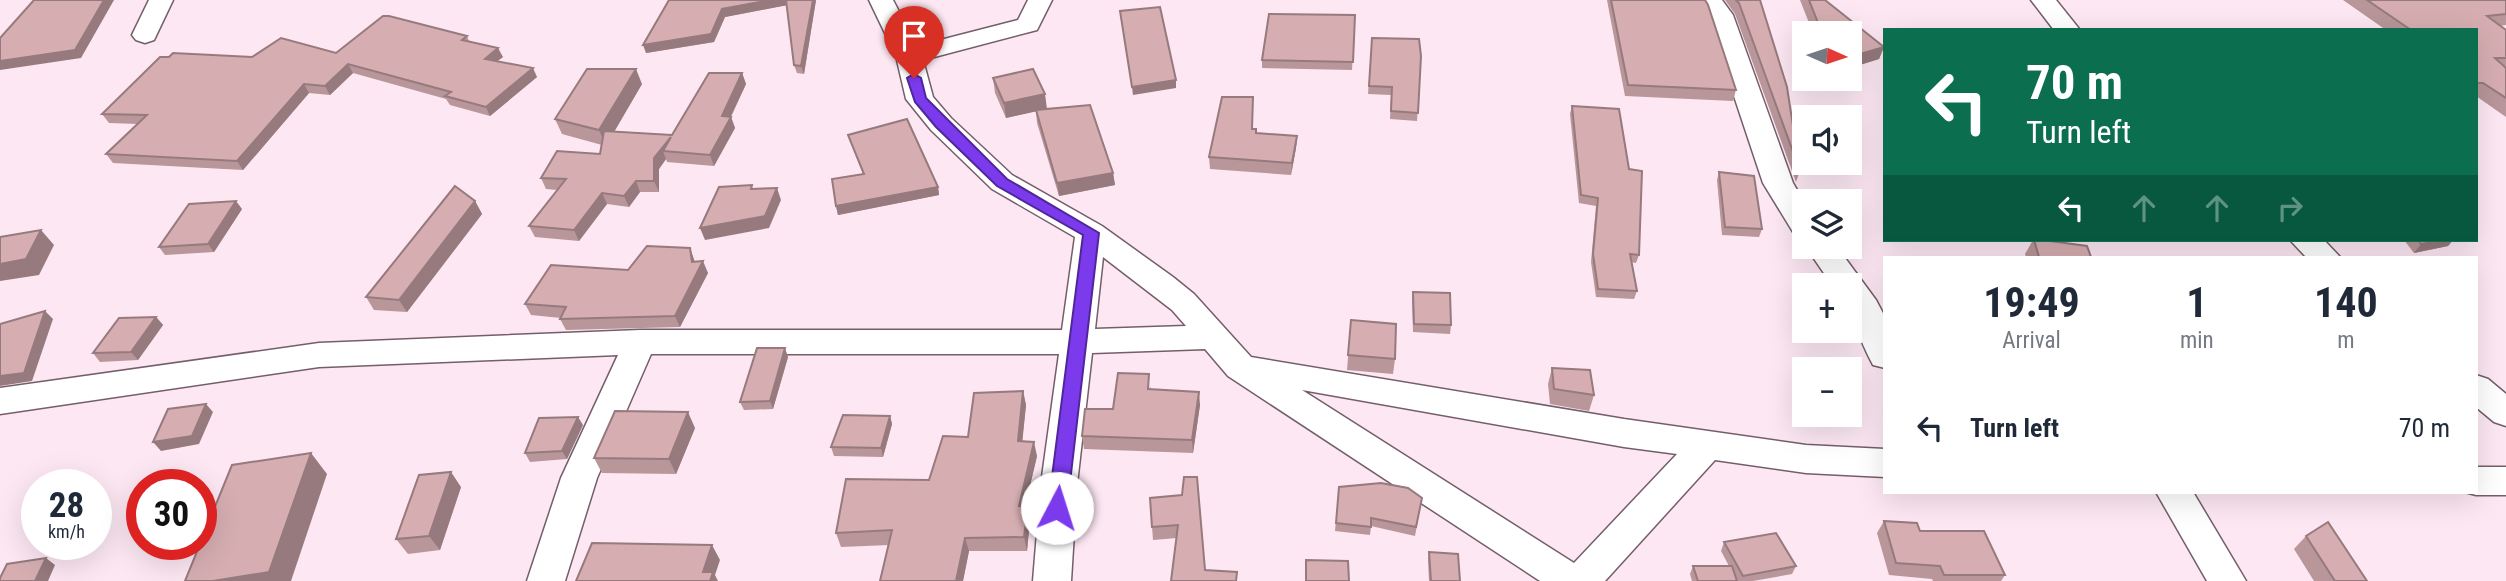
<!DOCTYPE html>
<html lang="en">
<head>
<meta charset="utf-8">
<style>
  :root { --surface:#fff; --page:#f6f6f7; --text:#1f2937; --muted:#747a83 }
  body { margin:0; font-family:"Roboto Condensed",sans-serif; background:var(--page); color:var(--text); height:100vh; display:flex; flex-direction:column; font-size:26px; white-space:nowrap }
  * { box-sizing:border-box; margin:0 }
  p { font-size:23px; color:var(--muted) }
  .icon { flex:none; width:38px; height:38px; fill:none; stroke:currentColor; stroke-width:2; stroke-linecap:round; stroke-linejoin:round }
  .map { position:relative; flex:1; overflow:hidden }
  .details { position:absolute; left:1883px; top:256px; width:595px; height:238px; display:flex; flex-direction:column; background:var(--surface); border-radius:0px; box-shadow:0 7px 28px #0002 }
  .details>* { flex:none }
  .guide { position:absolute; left:1883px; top:28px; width:595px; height:214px; border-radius:0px; box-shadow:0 7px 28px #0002; background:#0b6e4f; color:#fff; overflow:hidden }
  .needle { width:46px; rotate:93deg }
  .fabs { position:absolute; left:1792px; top:21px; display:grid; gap:14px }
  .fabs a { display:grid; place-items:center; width:70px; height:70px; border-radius:0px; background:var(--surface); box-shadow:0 7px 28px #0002; font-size:35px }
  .speed { position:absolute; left:21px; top:469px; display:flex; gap:14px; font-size:35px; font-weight:700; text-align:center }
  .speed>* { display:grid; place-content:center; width:91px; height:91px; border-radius:50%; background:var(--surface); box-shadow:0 7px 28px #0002; line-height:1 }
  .speed small { font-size:18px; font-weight:400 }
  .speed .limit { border:10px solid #d22; background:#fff; color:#111 }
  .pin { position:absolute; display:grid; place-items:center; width:60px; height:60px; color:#fff; margin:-72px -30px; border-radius:50% 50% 50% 0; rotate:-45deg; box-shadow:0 0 7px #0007 }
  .pin .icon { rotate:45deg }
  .me { position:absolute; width:77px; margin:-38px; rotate:5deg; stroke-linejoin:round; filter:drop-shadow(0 0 5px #0008) }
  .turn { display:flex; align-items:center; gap:24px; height:147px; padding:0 28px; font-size:32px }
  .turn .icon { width:91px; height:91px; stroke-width:2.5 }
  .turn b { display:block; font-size:49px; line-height:60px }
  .lanes { display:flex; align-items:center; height:66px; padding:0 28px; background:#0003; justify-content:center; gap:35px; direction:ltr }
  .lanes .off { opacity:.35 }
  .eta { display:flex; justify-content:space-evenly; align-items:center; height:119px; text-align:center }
  .eta b { font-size:42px; font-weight:700; line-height:49px }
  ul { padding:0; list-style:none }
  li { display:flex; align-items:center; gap:21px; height:105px; padding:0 28px }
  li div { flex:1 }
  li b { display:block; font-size:26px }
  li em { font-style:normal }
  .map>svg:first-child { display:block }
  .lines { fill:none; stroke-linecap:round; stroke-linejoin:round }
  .street-casing { stroke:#745e6a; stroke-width:3 }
  .street { fill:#fff; fill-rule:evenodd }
  .wall { fill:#b89699 }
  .shaded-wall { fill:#967a7d }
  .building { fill:#d6aeb2; stroke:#967a7d; stroke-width:2 }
  .route { fill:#7c3aed; stroke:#51269a; stroke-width:2 }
</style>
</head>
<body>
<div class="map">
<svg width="2506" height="581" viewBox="0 0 2506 581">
  <rect width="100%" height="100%" fill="#fce7f3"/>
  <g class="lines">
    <g class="street-casing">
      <g id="street">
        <path d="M149,0H173L154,40L145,43L136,40L132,35Z"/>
        <path d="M869,0H893L917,46L1018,20L1028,0H1052L1037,30L923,60L933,97L951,118L1012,175L1102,226L1173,277L1194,294L1251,357L1624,419L1806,445L1885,449V477L1806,473L1715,460L1605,581H1540L1228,376L1205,349L1092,353L1077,484L1071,581H1033L1041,484L1059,354H651L597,478L565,581H527L561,478L618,355L319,367L0,414V388L319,343L640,330H1062L1075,237L992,189L931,130L906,99L896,56ZM1103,257L1172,310L1186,326L1095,329ZM1302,390L1624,447L1677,454L1574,563Z"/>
        <path d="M1698,0H1722L1733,15L1793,183L1804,202V235L1793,232L1763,183L1707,15Z"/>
        <path d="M2031,0H2056L2080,30H2054Z"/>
        <path d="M2290,240H2324L2340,257H2306Z"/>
        <path d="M1806,247H1837L1876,300L1885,317V368L1873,365C1859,339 1850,314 1850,285H1832Z"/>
        <path d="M2476,375L2488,379L2506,394V426L2494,422L2476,407Z"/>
        <path d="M2476,467H2506V495H2476L2465,492H2476Z"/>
        <path d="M2156,492H2193L2246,581H2207Z"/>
      </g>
    </g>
    <use href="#street" class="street"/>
  </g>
  <g class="wall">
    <path d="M669,0H816L804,74L797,73L794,65L787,5L725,17L714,42L646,53Z"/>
    <path d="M1607,0H1705L1736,90L1733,101L1625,96Z"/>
    <path d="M1725,0H1760L1800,171L1796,182L1735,14Z"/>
    <path d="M1800,0H1825L1884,47L1879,59L1850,68V33H1813Z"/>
    <path d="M2343,0H2506V25L2500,26L2506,30V117L2476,96V30H2386Z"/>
    <path d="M1355,15L1352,70L1262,68V60Z"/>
    <path d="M467,36L469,41L503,57L497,61L537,77L490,116L450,105L446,99L353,73L330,95L309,93L243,170L113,163L106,154L138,124L109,123L102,114L252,57L336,53Z"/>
    <path d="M1372,38L1421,56L1417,121L1390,119L1391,95L1368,94Z"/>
    <path d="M742,73L746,84L731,117L735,128L714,166L667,162L666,159L659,169V192H640L629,207L607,204L579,241L535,237L529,226L557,190L546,189L541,178L600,154L602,145L562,134L555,119L642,84L614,131L672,135Z"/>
    <path d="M993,78L1047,109L1113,173L1115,185L1059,196L1037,123L1036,111L1006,118L995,93Z"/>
    <path d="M1572,106L1639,255L1636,263L1631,262L1637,291L1634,299L1596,297L1591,262L1596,206L1579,203L1570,114Z"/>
    <path d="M1256,133L1297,136L1296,148L1291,175L1210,169L1209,157Z"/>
    <path d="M848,135L938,187L939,195L838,215L836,206L863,174Z"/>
    <path d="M1719,172L1762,229L1759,237L1722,235L1717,180Z"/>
    <path d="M475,201L482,214L407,312L374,310L366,297Z"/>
    <path d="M242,209L214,252L165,255L159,247Z"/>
    <path d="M2033,240H2043L2091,257H2026L2025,254Z"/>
    <path d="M2404,240H2453L2448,246L2414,253Z"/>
    <path d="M690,248L695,262L708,273L680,327L566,330L560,319L561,318L531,315L525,304L628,270Z"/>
    <path d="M1413,292L1451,325L1450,334L1413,332L1412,300Z"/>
    <path d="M156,317L163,325L138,360L100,362L93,353Z"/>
    <path d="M1351,320L1395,359L1393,374L1347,370Z"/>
    <path d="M788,357L773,409L744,410L740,402Z"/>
    <path d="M1552,368L1594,395L1589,411L1550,404L1548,384Z"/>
    <path d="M1151,387L1150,389L1200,405L1193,453L1084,449L1082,436L1113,409Z"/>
    <path d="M1023,391L1026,405L1022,441L1037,456L1025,506L1030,520L1027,551H969L963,581H880L889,545L841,547L836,533L929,480L968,437Z"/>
    <path d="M890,416L892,424L883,457L834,456L831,447Z"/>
    <path d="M583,425L567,459L530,462L525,453Z"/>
    <path d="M695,428L676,474L602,473L594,458Z"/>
    <path d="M461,487L440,550L408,554L396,539Z"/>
    <path d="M1339,487L1422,498L1415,536L1371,526L1370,535L1335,531Z"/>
    <path d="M1182,495L1205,570L1237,572V581H1171L1177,538L1153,540L1150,498Z"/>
    <path d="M1884,521L1920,531L2005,575L2001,581H1933L1932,579L1889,575L1877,533Z"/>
    <path d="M2306,536L2367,581H2314L2294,549Z"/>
    <path d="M1724,542L1796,566L1792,574L1753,581H1692L1690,574L1693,566H1729L1721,551Z"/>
    <path d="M1429,552L1460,581H1429L1428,560Z"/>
  </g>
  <g class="shaded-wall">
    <path d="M104,0H114L81,58L0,70V61Z"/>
    <path d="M771,0H787L788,5L725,17L714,42L646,53L643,45L722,9Z"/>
    <path d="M813,0H816L804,74L801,66Z"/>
    <path d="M1884,47L1879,59L1850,68V57Z"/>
    <path d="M498,48L503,57L489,67L485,59Z"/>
    <path d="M348,64L353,73L330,95L325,86Z"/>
    <path d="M533,68L537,77L490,116L486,107Z"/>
    <path d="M636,69L642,84L606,146L599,130Z"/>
    <path d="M742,73L746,84L728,122L731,117L735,128L714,166L710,155L722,116Z"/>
    <path d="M1176,80V88L1133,95L1132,87Z"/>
    <path d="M304,84L309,93L243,170L237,161Z"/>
    <path d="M1045,94L1047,109L1006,118L1004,103Z"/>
    <path d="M1297,136L1296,148L1291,175L1292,163Z"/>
    <path d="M671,137L663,151L666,159L659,169V192L654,181V158Z"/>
    <path d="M1113,173L1115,185L1059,196L1057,183Z"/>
    <path d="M636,181L640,192L629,207L624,196Z"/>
    <path d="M938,187L939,195L838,215L836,206Z"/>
    <path d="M777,188L781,200L769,228L705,240L700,228Z"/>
    <path d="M602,193L607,204L579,241L574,230Z"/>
    <path d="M236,201L242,209L214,252L208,244Z"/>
    <path d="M475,201L482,214L407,312L399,300Z"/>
    <path d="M41,230L54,245L39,275L0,281V264Z"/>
    <path d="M2444,240H2453L2448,246L2414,253L2421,244Z"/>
    <path d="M690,248L694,260L696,274L692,262Z"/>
    <path d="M703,261L708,273L680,327L675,316Z"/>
    <path d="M45,311L53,319L32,381L0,386V376Z"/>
    <path d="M156,317L163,325L138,360L131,352Z"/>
    <path d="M785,348L788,357L773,409L770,401Z"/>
    <path d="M1023,391L1026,405L1021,455L1018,441Z"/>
    <path d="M1199,392L1200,405L1193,453L1192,440Z"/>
    <path d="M206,404L213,412L199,444L161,451L153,442Z"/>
    <path d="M688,412L695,428L676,474L669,459Z"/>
    <path d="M890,416L892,424L883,457L881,448Z"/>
    <path d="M578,417L583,425L567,459L562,451Z"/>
    <path d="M1034,442L1037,456L1022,520L1019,506Z"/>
    <path d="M311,453L327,474L291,581H213Z"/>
    <path d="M451,472L461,487L440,550L429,536Z"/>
    <path d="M1028,506L1030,520L1027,551L1024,537Z"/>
    <path d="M965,538L969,551L963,581H956Z"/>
    <path d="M712,545L720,560L715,575L718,581H708L703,572Z"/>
    <path d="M46,558L55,565L48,581H35Z"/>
  </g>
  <g class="building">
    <path d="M34,0H104L75,50L0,61V38Z"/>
    <path d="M669,0H771L722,9L711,34L643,45Z"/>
    <path d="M786,0H813L801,66L794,65Z"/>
    <path d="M1611,0H1705L1708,5L1736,90L1628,85Z"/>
    <path d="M1736,0H1760L1787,87L1800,171L1739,3Z"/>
    <path d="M1809,0H1825L1884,47L1850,57V33H1822Z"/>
    <path d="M2367,0H2506V14L2487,16L2506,30V58H2495L2506,68V98L2483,83H2476V30H2411Z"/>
    <path d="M1160,7L1176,80L1132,87L1120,11Z"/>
    <path d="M1269,14L1355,15L1353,62L1262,60Z"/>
    <path d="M383,16H389L467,36L462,40L498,48L485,59L533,68L486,107L445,96L451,92L348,64L325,86L304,84L237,161L106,154L147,115L102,114L160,57H169L173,53L252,57L281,38L336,53Z"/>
    <path d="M1372,38L1419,39L1421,56L1418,113L1391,111L1392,87L1369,86Z"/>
    <path d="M587,69H636L599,130L555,119Z"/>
    <path d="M1033,69L1045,94L1004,103L993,78Z"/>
    <path d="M709,73H742L722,116L731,117L710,155L663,151L671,137L654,158V181H636L624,196L602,193L574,230L529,226L566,179L541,178L557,151L600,154L604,131L672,135Z"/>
    <path d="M1222,97H1253L1252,129H1256V133L1297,136L1292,163L1209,157Z"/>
    <path d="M1090,105L1113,173L1057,183L1036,110Z"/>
    <path d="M1572,106L1619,109L1629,169L1642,171L1639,255L1630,254L1637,291L1598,289L1593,254L1598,198L1581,195Z"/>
    <path d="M907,119L938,187L836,206L832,179L864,174L848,135Z"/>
    <path d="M1719,172L1754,176L1762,229L1725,227Z"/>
    <path d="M752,185L751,189L777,188L765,216L700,228L719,187Z"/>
    <path d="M455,186L475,201L399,300L366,297Z"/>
    <path d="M236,201L208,244L159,247L189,204Z"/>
    <path d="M41,230L26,259L0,264V237Z"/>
    <path d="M2034,240H2043L2087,246L2091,257H2039Z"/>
    <path d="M2418,240H2444L2421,244Z"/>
    <path d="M647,246L690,248L692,262L703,261L675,316L560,319L566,307L525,304L551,265L628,270Z"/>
    <path d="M1413,292L1450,293L1451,325L1414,324Z"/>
    <path d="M45,311L24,373L0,376V324Z"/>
    <path d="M156,317L131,352L93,353L119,318Z"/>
    <path d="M1351,320L1396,324L1395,359L1348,355Z"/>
    <path d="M757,348H785L770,401L740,402Z"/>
    <path d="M1552,368L1590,370L1594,395L1554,389Z"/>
    <path d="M1118,373L1149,374L1148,389L1199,392L1192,440L1082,436L1085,409H1113Z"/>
    <path d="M1023,391L1018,441L1034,442L1019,506H1028L1024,537L965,538L956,581H880L892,530L836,533L846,479L929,480L943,436L968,437L974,393Z"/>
    <path d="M206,404L192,436L153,442L168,409Z"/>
    <path d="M615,411L688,412L669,459L594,458Z"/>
    <path d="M843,415L890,416L881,448L831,447Z"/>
    <path d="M578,417L562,451L525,453L539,418Z"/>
    <path d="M311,453L269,572L213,581H185L200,544H201V541L232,465Z"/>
    <path d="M451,472L429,536L396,539L419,475Z"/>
    <path d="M1184,477H1197L1205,570L1237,572L1236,581H1171L1178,525L1152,527L1150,498L1182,495Z"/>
    <path d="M1381,483L1408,488L1422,498L1416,527L1371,518V527L1336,523L1339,487Z"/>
    <path d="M1884,521L1917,523L1920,531H1984L2005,575H1944L1940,566L1896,563Z"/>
    <path d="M2328,522L2367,581H2335L2306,536Z"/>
    <path d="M1776,533L1796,566L1743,576L1724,542Z"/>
    <path d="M592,543L712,545L703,572H713L710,581H576Z"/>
    <path d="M1429,552L1458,554L1460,581H1431Z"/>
    <path d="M46,558L35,581H0V578L7,564Z"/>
    <path d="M1306,560L1348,561L1349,581H1306Z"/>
    <path d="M1693,566H1732L1737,581H1698Z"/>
  </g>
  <path class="route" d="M914,74L921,78L926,98L1007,179L1099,233L1067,508L1064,514L1057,516L1051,514L1048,508L1083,235L997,186L936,127L915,102L907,78Z"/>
</svg>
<div class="fabs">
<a><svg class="needle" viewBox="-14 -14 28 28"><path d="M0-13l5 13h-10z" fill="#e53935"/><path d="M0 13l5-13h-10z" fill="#747a83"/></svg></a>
<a><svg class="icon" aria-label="sound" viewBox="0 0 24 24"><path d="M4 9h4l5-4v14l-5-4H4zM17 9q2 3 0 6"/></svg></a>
<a><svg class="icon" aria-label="layers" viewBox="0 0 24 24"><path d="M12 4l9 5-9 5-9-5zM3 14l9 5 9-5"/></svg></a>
<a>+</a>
<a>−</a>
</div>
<div class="speed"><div>28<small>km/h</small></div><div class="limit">30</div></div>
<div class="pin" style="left:914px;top:78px;background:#d93025"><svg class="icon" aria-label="arrive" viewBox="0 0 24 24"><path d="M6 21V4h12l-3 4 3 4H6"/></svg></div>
<svg class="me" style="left:1057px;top:508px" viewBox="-20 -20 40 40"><circle r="19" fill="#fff"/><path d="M0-13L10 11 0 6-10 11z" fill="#7c3aed"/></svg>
<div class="guide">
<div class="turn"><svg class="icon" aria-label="left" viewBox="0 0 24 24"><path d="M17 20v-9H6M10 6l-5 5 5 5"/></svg><div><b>70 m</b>Turn left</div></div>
<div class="lanes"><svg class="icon" aria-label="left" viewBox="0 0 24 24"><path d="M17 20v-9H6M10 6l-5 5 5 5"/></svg><svg class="icon off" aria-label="ahead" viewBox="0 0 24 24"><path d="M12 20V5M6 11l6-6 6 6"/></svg><svg class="icon off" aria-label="ahead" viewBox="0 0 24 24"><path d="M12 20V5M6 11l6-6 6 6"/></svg><svg class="icon off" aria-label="right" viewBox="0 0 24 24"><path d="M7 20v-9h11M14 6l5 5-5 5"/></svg></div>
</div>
<section class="details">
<div class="eta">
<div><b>19:49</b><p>Arrival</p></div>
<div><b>1</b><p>min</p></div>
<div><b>140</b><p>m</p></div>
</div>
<ul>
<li><svg class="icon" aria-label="left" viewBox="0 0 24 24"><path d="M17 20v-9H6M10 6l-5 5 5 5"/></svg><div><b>Turn left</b></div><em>70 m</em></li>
</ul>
</section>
</div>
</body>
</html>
